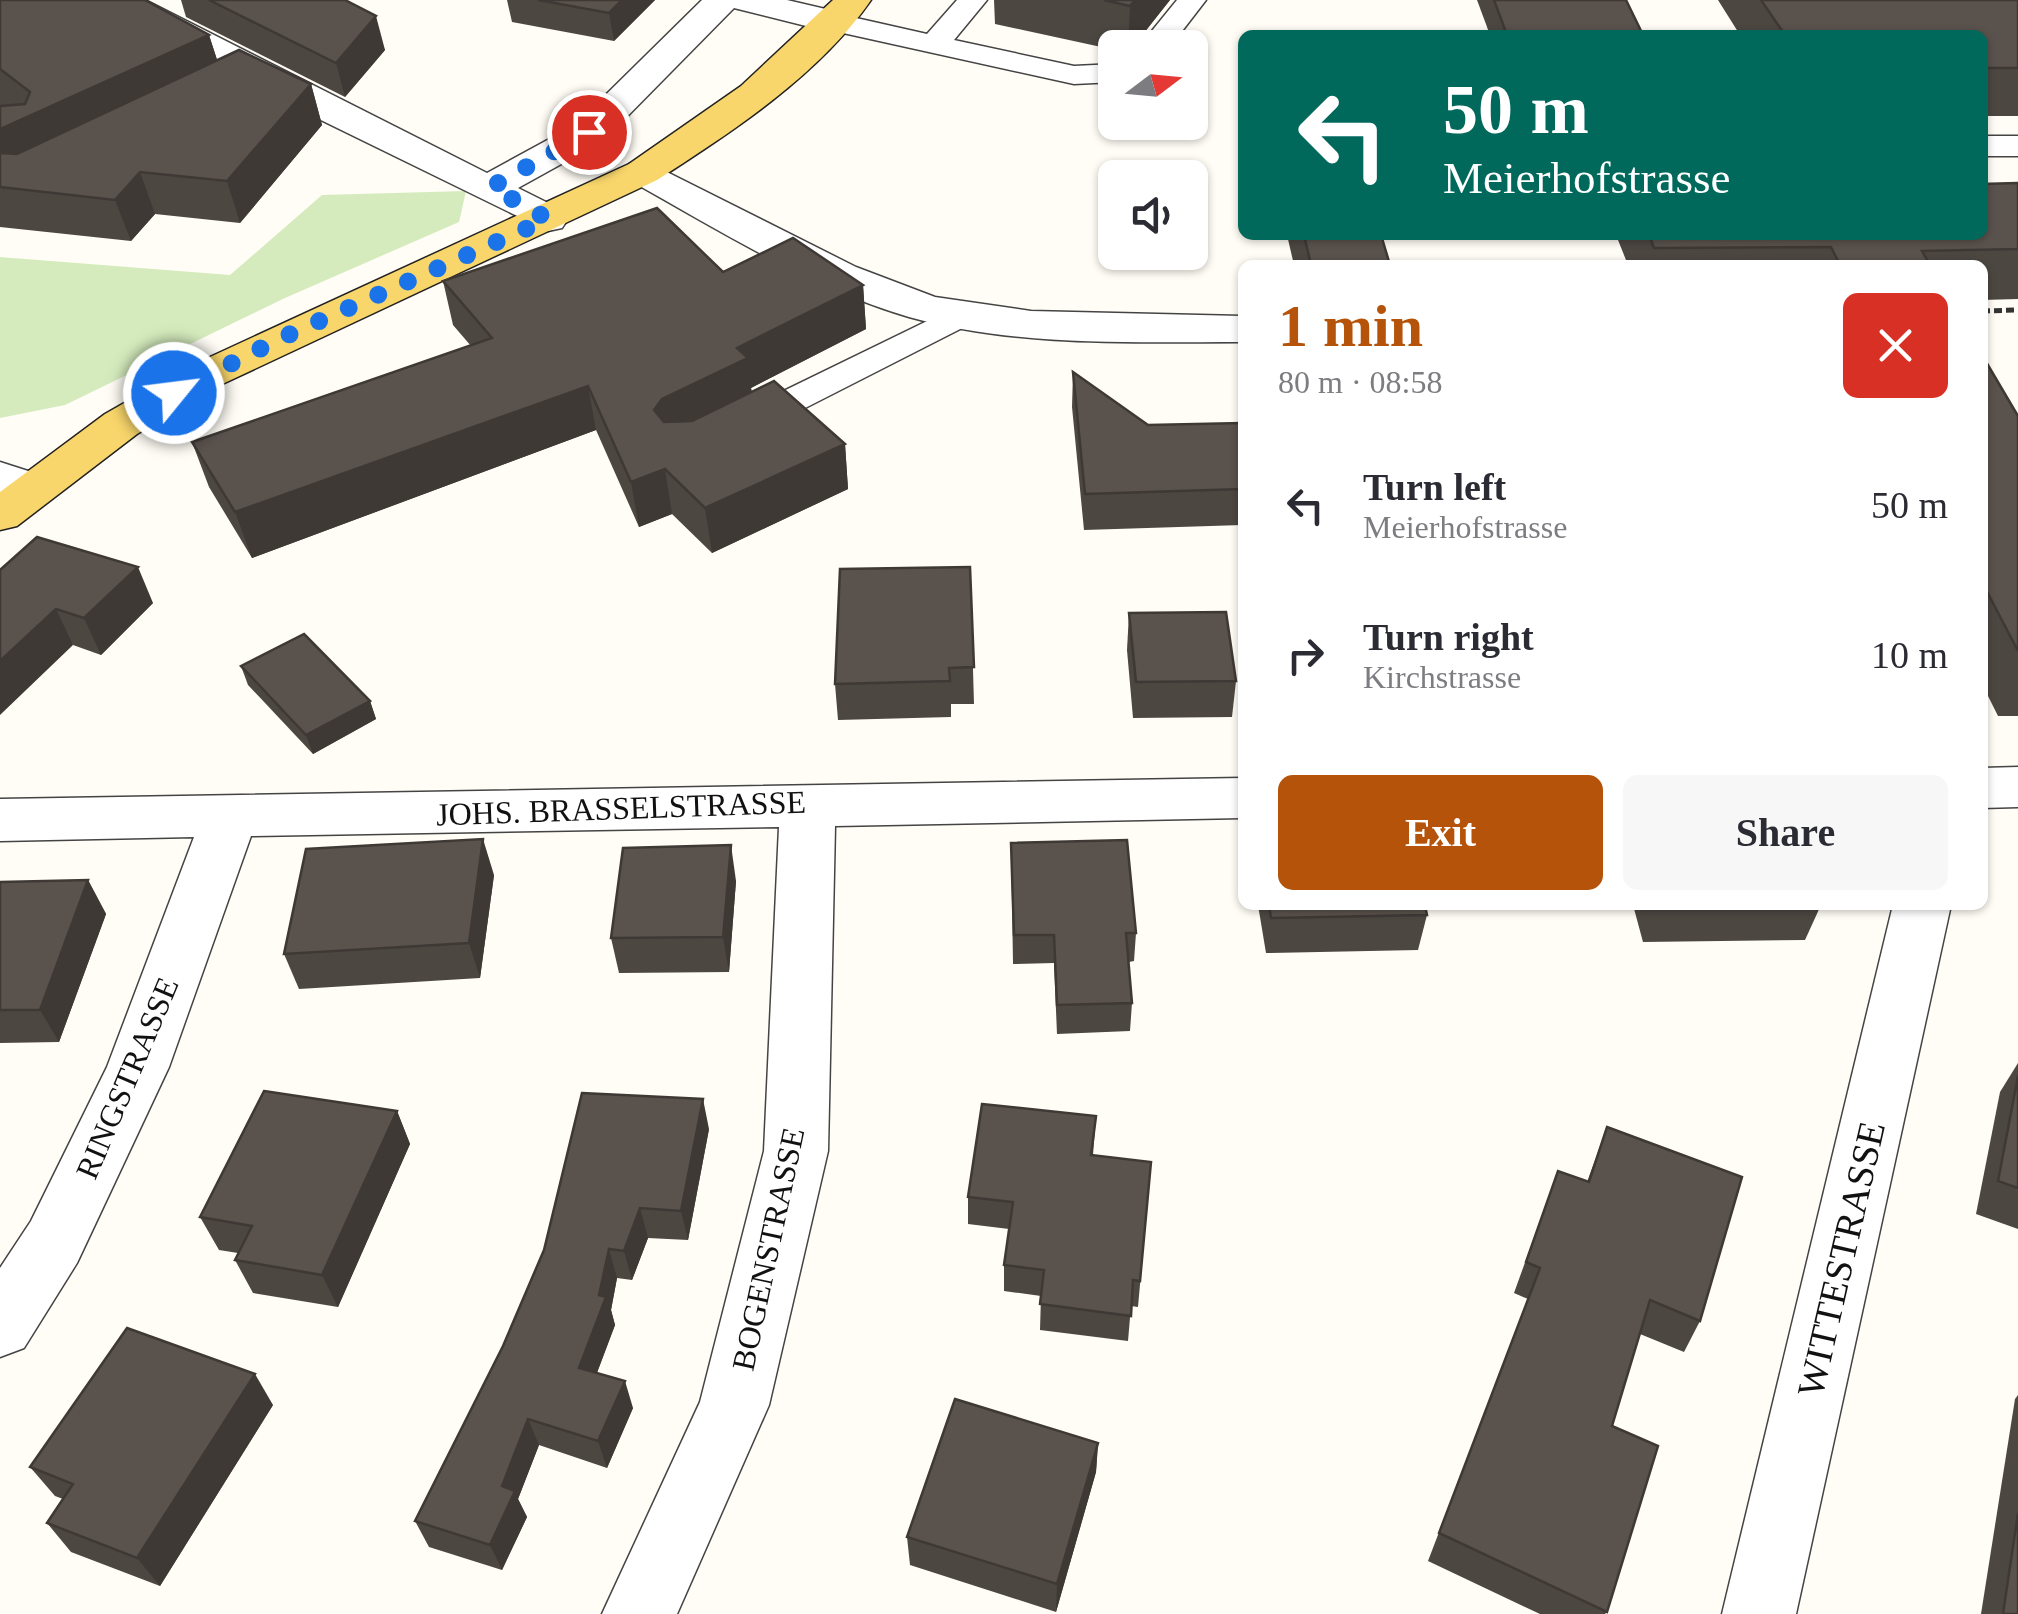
<!DOCTYPE html>
<html lang="en">
<head>
<meta charset="utf-8">
<style>
  :root { --surface:#fff; --page:#f7f7f7; --text:#2b2b33; --muted:#7c7c81; --accent:#b45309 }
  body { margin:0; font-family:"Times New Roman",serif; background:var(--page); color:var(--text); height:100vh; display:flex; flex-direction:column; font-size:38px; white-space:nowrap }
  * { box-sizing:border-box; margin:0 }
  p { font-size:32px; color:var(--muted) }
  .icon { flex:none; width:55px; height:55px; fill:none; stroke:currentColor; stroke-width:2; stroke-linecap:round; stroke-linejoin:round }
  .map { position:relative; flex:1; overflow:hidden }
  .side { position:absolute; left:1238px; top:260px; width:750px; height:650px; display:flex; flex-direction:column; background:var(--surface); border-radius:15px; box-shadow:0 2px 8px #0004 }
  .side>* { flex:none }
  .guide { position:absolute; left:1238px; top:30px; width:750px; height:210px; border-radius:15px; box-shadow:0 2px 8px #0004; background:#00695c; color:#fff; overflow:hidden }
  .needle { width:65px; rotate:74deg }
  .tools { position:absolute; left:1098px; top:30px; display:grid; gap:20px }
  .tools a { display:grid; place-items:center; width:110px; height:110px; border-radius:15px; background:var(--surface); box-shadow:0 2px 8px #0004; font-size:50px }
  .pin { position:absolute; display:grid; place-items:center; width:85px; height:85px; color:#fff; margin:-42px; border:5px solid #fff; border-radius:50%; box-shadow:0 2px 10px #0007 }
  .me { position:absolute; width:110px; margin:-55px; rotate:61deg; stroke-linejoin:round; filter:drop-shadow(0 0 8px #0008) }
  .turn { display:flex; align-items:center; gap:35px; height:210px; padding:0 40px; font-size:45px }
  .turn .icon { width:130px; height:130px; stroke-width:2.5 }
  .turn b { display:block; font-size:70px; line-height:85px }
  .round { display:grid; place-items:center; flex:none; width:105px; height:105px; border-radius:15px; background:var(--page) }
  .overview { display:flex; align-items:center; justify-content:space-between; height:170px; padding:0 40px }
  h1 { font-size:60px; font-weight:600; line-height:75px; color:var(--accent) }
  .action { display:flex; gap:20px; margin-top:auto; padding:20px 40px }
  .action a { flex:1; height:115px; border-radius:15px; background:var(--accent); color:#fff; font-size:40px; font-weight:600; line-height:115px; text-align:center }
  .action a+a { background:var(--page); color:var(--text) }
  ul { padding:0; list-style:none }
  li { display:flex; align-items:center; gap:30px; height:150px; padding:0 40px }
  li div { flex:1 }
  li b { display:block; font-size:38px }
  li em { font-style:normal }
  .map>svg:first-child { display:block }
  .green { fill:#d5ebbd }
  .lines { fill:none; stroke-linecap:round; stroke-linejoin:round }
  .service-casing { stroke:#444; stroke-width:3 }
  .minor-casing { stroke:#444; stroke-width:3 }
  .primary-casing { stroke:#222; stroke-width:3 }
  .path { stroke:#333; stroke-width:5; stroke-dasharray:8 4; stroke-linecap:butt }
  .service { fill:#fff; fill-rule:evenodd }
  .minor { fill:#fff; fill-rule:evenodd }
  .primary { fill:#f9d66b; fill-rule:evenodd }
  .wall { fill:#4d4742 }
  .shaded-wall { fill:#3f3936 }
  .building { fill:#5a524d; stroke:#3f3936; stroke-width:2.5 }
  .route { stroke:#1a73e8; stroke-width:18; stroke-dasharray:0 32.4 }
  .labels { text-anchor:middle; stroke-width:10; stroke-linejoin:round; paint-order:stroke }
  .street-label { font-size:32px; fill:#111; stroke:#fff }
  .near-street-label { font-size:38px; fill:#111; stroke:#fff }
</style>
</head>
<body>
<div class="map">
<svg width="2018" height="1614" viewBox="0 0 2018 1614">
  <rect width="100%" height="100%" fill="#fffdf5"/>
  <path class="green" d="M466,191L459,222L285,298L65,405L0,418V257L230,275L322,195Z"/>
  <g class="lines">
    <g class="service-casing">
      <g id="service">
        <path d="M957,0H987L954,40L1074,66L1115,64V82L1074,84L834,31L819,22L834,13L927,34Z"/>
        <path d="M1177,0H1206L1169,48H1138Z"/>
        <rect x="1982" y="136" width="36" height="20"/>
        <path d="M960,305L972,309L978,316L972,323L752,435H726L720,427L726,419Z"/>
      </g>
    </g>
    <g class="minor-casing">
      <g id="minor">
        <path d="M100,0H145L487,173L575,125L702,0H787L847,14L852,22L847,30L834,33L734,8L603,141L518,188L562,210L568,219L562,228L548,231L241,81L106,7Z"/>
        <path d="M643,160L856,267L935,297L1031,311L1242,316V342C1133,342 1016,347 909,317C810,288 719,230 629,180L623,172L629,164Z"/>
        <path d="M0,462L50,478L57,489L50,500L33,504L0,494Z"/>
        <path d="M2018,767V807L1982,808V768Z"/>
        <path d="M1242,778V818L835,826L828,1151L769,1405L677,1614H602L700,1402L764,1151L779,827L251,836L169,1067L77,1263L24,1348L0,1357V1268L31,1221L107,1067L194,837L0,841V799Z"/>
        <path d="M1893,905H1951L1796,1614H1722Z"/>
      </g>
    </g>
    <g class="primary-casing">
      <path id="primary" d="M833,0H871C819,75 732,132 657,180L216,387L137,434L17,526L0,530V492L105,414L184,369L629,164L741,86Z"/>
    </g>
    <path class="path" d="M1982,311L2018,310"/>
    <use href="#service" class="service"/>
    <use href="#minor" class="minor"/>
    <use href="#primary" class="primary"/>
  </g>
  <g class="wall">
    <path d="M0,0L209,35L217,60L311,84L322,125L240,223L155,214L131,241L0,227Z"/>
    <path d="M181,0H345L385,50L345,97L186,17Z"/>
    <path d="M507,0H655L614,41L512,22Z"/>
    <path d="M994,0H1170L1132,48H1115V50L995,24Z"/>
    <path d="M1477,0H1626L1643,35H1490Z"/>
    <path d="M1718,0H2018V116H1982V35H1740Z"/>
    <path d="M2018,183V299L1982,300V265H1628L1618,240L1620,235H1982Z"/>
    <path d="M1287,235H1381L1390,265H1294Z"/>
    <path d="M723,272L863,285L866,329L751,388L752,392L845,444L848,489L712,553L672,514L639,527L596,430L252,558L209,487L192,442L471,346L453,325L443,281Z"/>
    <path d="M1982,355L2018,416V716H1998L1982,684Z"/>
    <path d="M1073,372L1148,425L1242,423V525L1084,530L1072,407Z"/>
    <path d="M970,567L974,704H951V717L838,720L835,684Z"/>
    <path d="M0,570L153,603L101,655L73,645Z"/>
    <path d="M1129,613L1236,681L1232,717L1133,718L1127,650Z"/>
    <path d="M241,666L370,701L376,719L313,754L248,685Z"/>
    <path d="M1011,843L1136,933L1134,961L1129,962L1132,1003L1130,1031L1057,1034L1054,963L1013,964Z"/>
    <path d="M494,875L480,978L299,989L284,954Z"/>
    <path d="M88,880L106,914L59,1042L0,1043V882Z"/>
    <path d="M736,881L729,972L619,973L611,938Z"/>
    <path d="M1258,905H1425L1427,915L1418,950L1266,953Z"/>
    <path d="M1633,905H1821L1805,940L1643,942Z"/>
    <path d="M2018,1063V1229L1976,1214L2000,1092Z"/>
    <path d="M397,1111L410,1144L338,1307L253,1293L235,1260L238,1253L219,1250L200,1217Z"/>
    <path d="M1096,1116L1093,1155L1151,1162L1138,1307L1131,1306L1128,1341L1040,1330L1041,1296L1004,1291V1265L1009,1229L968,1224V1197Z"/>
    <path d="M1607,1127L1700,1321L1684,1352L1640,1334L1612,1426L1607,1612L1605,1614H1540L1428,1561L1528,1299L1514,1293L1546,1204L1587,1182Z"/>
    <path d="M709,1129L688,1240L648,1238L632,1280L617,1278L611,1310L615,1325L597,1373L633,1408L607,1468L539,1445L518,1499L527,1517L502,1570L429,1547L415,1521L503,1346Z"/>
    <path d="M2018,1395V1614H1981L2015,1399Z"/>
    <path d="M273,1405L160,1586L71,1552L47,1523L63,1499L55,1496L30,1467Z"/>
    <path d="M1098,1443L1096,1472L1056,1612L910,1565L907,1537Z"/>
  </g>
  <g class="shaded-wall">
    <path d="M622,0H655L614,41L609,13Z"/>
    <path d="M1135,0H1170L1132,48H1128L1130,6Z"/>
    <path d="M376,16L385,50L345,97L336,63Z"/>
    <path d="M209,35L222,75L1,183L5,194L0,182V129Z"/>
    <path d="M311,84L322,125L240,223L227,181Z"/>
    <path d="M140,172L155,214L131,241L115,200Z"/>
    <path d="M863,285L866,329L751,388L753,402L661,455L654,410L662,399L737,348Z"/>
    <path d="M588,386L596,430L252,558L235,512Z"/>
    <path d="M845,444L848,489L712,553L705,508Z"/>
    <path d="M665,469L672,514L639,527L631,482Z"/>
    <path d="M138,567L153,603L101,655L84,618Z"/>
    <path d="M56,609L73,645L0,715V661Z"/>
    <path d="M370,701L376,719L313,754L306,735Z"/>
    <path d="M483,839L494,875L480,978L469,943Z"/>
    <path d="M731,845L736,881L729,972L723,937Z"/>
    <path d="M88,880L106,914L59,1042L40,1010Z"/>
    <path d="M703,1099L709,1129L688,1240L681,1211Z"/>
    <path d="M397,1111L410,1144L338,1307L322,1275Z"/>
    <path d="M640,1208L648,1238L632,1280L624,1251Z"/>
    <path d="M609,1249L617,1278L611,1310L615,1325L588,1396L579,1368L599,1295Z"/>
    <path d="M255,1374L273,1405L160,1586L137,1558Z"/>
    <path d="M625,1381L633,1408L607,1468L598,1441Z"/>
    <path d="M528,1419L539,1445L518,1499L527,1517L502,1570L490,1545L502,1486Z"/>
    <path d="M1098,1443L1096,1472L1056,1612L1057,1584Z"/>
  </g>
  <g class="building">
    <path d="M0,0H145L209,35L0,129V106L25,104L30,92L0,69Z"/>
    <path d="M209,0H345L376,16L336,63Z"/>
    <path d="M538,0H622L609,13Z"/>
    <path d="M1104,0H1135L1130,6Z"/>
    <path d="M1494,0H1626L1643,35H1507Z"/>
    <path d="M1761,0H2018V68H1982V35H1785Z"/>
    <path d="M239,50L311,84L227,181L140,172L115,200L0,187V153L17,154Z"/>
    <path d="M2018,183V249L1922,251L1930,265H1840L1831,247L1654,248L1649,235H1982V184Z"/>
    <path d="M657,208L723,272L793,238L863,285L737,348L748,358L662,399L654,410L664,422L692,421L774,381L845,444L705,508L665,469L631,482L588,386L235,512L192,442L492,338L443,281Z"/>
    <path d="M1304,235H1381L1390,265H1311Z"/>
    <path d="M1982,355L2018,416V651L1982,582Z"/>
    <path d="M1073,372L1148,425L1242,423V489L1085,494Z"/>
    <path d="M37,537L138,567L84,618L56,609L0,661V570Z"/>
    <path d="M970,567L974,667L949,668L950,681L835,684L840,569Z"/>
    <path d="M1226,612L1236,681L1136,682L1129,613Z"/>
    <path d="M304,634L370,701L306,735L241,666Z"/>
    <path d="M483,839L469,943L284,954L306,849Z"/>
    <path d="M1127,840L1136,933H1126L1132,1003L1057,1005L1054,935H1014L1011,843Z"/>
    <path d="M731,845L723,937L611,938L623,848Z"/>
    <path d="M88,880L40,1010H0V882Z"/>
    <path d="M1269,905H1425L1427,915L1271,918Z"/>
    <path d="M1656,905H1764L1656,906Z"/>
    <path d="M2018,1076V1188L1998,1181Z"/>
    <path d="M264,1091L397,1111L322,1275L235,1260L252,1226L200,1217Z"/>
    <path d="M582,1093L703,1099L681,1211L640,1208L624,1251L609,1249L599,1295L606,1297L579,1368L625,1381L598,1441L528,1419L502,1486L515,1491L490,1545L415,1521L503,1346L544,1250Z"/>
    <path d="M982,1104L1096,1116L1091,1155L1151,1162L1140,1281L1133,1280L1131,1316L1040,1304L1044,1270L1004,1265L1013,1202L968,1197Z"/>
    <path d="M1607,1127L1742,1177L1700,1321L1650,1300L1612,1426L1658,1446L1607,1612L1439,1533L1540,1268L1526,1262L1558,1171L1589,1182Z"/>
    <path d="M127,1328L255,1374L137,1558L47,1523L73,1484L30,1467Z"/>
    <path d="M955,1399L1098,1443L1057,1584L907,1537Z"/>
    <path d="M2018,1513V1614H2003Z"/>
  </g>
  <g class="lines">
    <path class="route" d="M174,393L279,339L548,219L491,187L589,132"/>
  </g>
  <g class="labels">
    <g class="street-label">
      <text transform="translate(621 808) rotate(-2)" y="11">JOHS. BRASSELSTRASSE</text>
      <text transform="translate(127 1078) rotate(-67)" y="11">RINGSTRASSE</text>
      <text transform="translate(768 1249) rotate(-78)" y="11">BOGENSTRASSE</text>
    </g>
    <g class="near-street-label">
      <text transform="translate(1841 1259) rotate(-77)" y="13">WITTESTRASSE</text>
    </g>
  </g>
</svg>
<div class="tools">
<a><svg class="needle" viewBox="-14 -14 28 28"><path d="M0-13l5 13h-10z" fill="#e53935"/><path d="M0 13l5-13h-10z" fill="#7c7c81"/></svg></a>
<a><svg class="icon" aria-label="sound" viewBox="0 0 24 24"><path d="M4 9h4l5-4v14l-5-4H4zM17 9q2 3 0 6"/></svg></a>
</div>
<div class="pin" style="left:589px;top:132px;background:#d93025"><svg class="icon" aria-label="arrive" viewBox="0 0 24 24"><path d="M6 21V4h12l-3 4 3 4H6"/></svg></div>
<svg class="me" style="left:174px;top:393px" viewBox="-20 -20 40 40"><circle r="17" fill="#1a73e8" stroke="#fff" stroke-width="3"/><path d="M0-11L8 9 0 5-8 9z" fill="#fff"/></svg>
<div class="guide">
<div class="turn"><svg class="icon" aria-label="left" viewBox="0 0 24 24"><path d="M17 20v-9H6M10 6l-5 5 5 5"/></svg><div><b>50 m</b>Meierhofstrasse</div></div>
</div>
<section class="side">
<div class="overview"><div><h1>1 min</h1><p>80 m · 08:58</p></div><a class="round" style="background:#d93025;color:#fff"><svg class="icon" aria-label="close" viewBox="0 0 24 24"><path d="M6 6l12 12M18 6L6 18"/></svg></a></div>
<ul>
<li><svg class="icon" aria-label="left" viewBox="0 0 24 24"><path d="M17 20v-9H6M10 6l-5 5 5 5"/></svg><div><b>Turn left</b><p>Meierhofstrasse</p></div><em>50 m</em></li>
<li><svg class="icon" aria-label="right" viewBox="0 0 24 24"><path d="M7 20v-9h11M14 6l5 5-5 5"/></svg><div><b>Turn right</b><p>Kirchstrasse</p></div><em>10 m</em></li>
</ul>
<div class="action"><a>Exit</a><a>Share</a></div>
</section>
</div>
</body>
</html>
